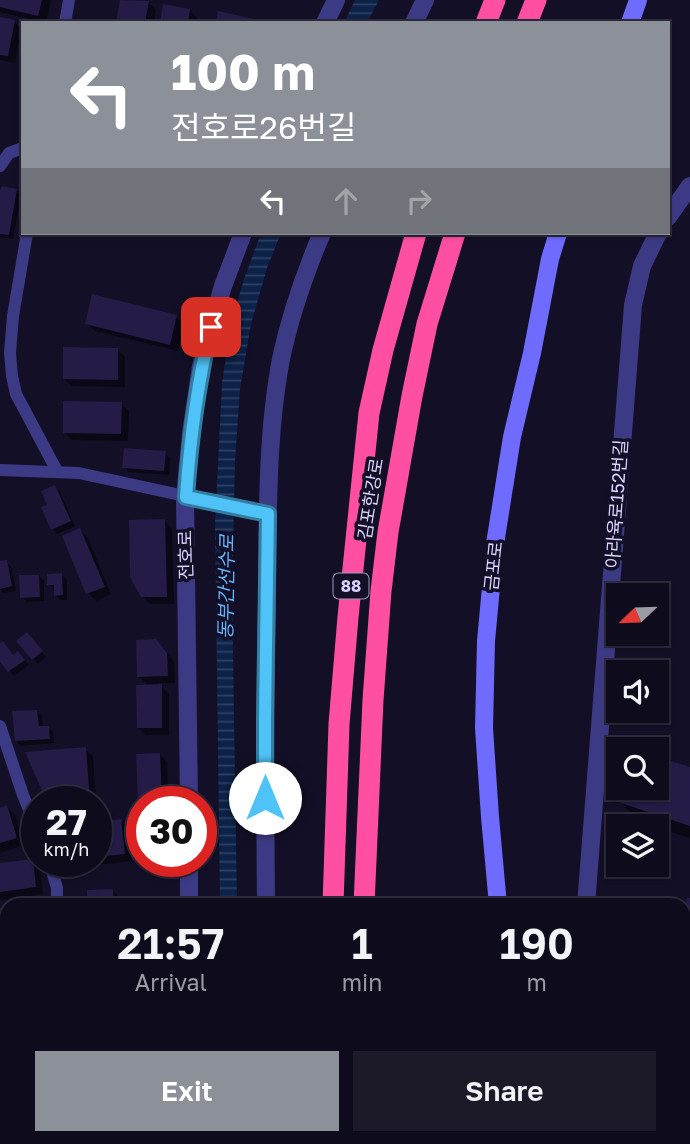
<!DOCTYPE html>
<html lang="en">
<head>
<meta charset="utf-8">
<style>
  :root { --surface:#0e0b1c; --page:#1c1929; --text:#f1f3f6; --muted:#9b9ba3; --line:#2e2b3b; --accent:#8c9099 }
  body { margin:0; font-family:"Golos Text","Noto Sans KR",sans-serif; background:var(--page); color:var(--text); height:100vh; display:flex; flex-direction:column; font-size:26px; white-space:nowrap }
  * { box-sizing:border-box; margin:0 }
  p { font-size:23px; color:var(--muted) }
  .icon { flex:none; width:38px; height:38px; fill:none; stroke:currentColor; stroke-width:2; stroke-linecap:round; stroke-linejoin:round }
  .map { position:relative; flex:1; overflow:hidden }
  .side { position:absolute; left:0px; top:898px; width:691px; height:247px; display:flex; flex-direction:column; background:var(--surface); border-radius:21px 21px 0 0; box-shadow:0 2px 5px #0004,0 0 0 2px var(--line) }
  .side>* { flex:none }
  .hud { position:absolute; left:21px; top:21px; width:649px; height:214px; border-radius:0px; box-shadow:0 2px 5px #0004,0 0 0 2px var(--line); background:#8c9099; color:#fff; overflow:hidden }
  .needle { width:46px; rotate:247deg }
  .fabs { position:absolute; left:606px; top:583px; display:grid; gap:14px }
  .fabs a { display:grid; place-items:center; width:63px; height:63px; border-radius:0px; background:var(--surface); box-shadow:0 2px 5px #0004,0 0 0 2px var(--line); font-size:35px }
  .speed { position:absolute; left:21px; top:786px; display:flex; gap:14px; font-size:35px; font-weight:700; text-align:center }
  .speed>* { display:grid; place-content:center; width:91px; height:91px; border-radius:50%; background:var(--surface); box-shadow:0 2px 5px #0004,0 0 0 2px var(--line); line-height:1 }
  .speed small { font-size:18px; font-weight:400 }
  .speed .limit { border:10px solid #d22; background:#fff; color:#111 }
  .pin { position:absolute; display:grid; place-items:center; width:60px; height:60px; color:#fff; margin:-30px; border-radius:14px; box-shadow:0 4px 10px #0006 }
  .me { position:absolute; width:77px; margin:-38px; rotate:0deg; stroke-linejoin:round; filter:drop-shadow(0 0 5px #0008) }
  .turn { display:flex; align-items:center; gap:24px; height:147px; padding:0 35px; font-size:32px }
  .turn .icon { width:91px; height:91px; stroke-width:2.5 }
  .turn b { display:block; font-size:49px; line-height:60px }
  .lanes { display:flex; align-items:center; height:66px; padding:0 35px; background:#0003; justify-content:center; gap:35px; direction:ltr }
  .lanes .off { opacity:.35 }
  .eta { display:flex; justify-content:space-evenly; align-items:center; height:119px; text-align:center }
  .eta b { font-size:42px; font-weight:600; line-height:49px }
  .cta { display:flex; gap:14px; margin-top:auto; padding:14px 35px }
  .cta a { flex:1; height:80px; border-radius:0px; background:var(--accent); color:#fff; font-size:28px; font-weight:600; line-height:80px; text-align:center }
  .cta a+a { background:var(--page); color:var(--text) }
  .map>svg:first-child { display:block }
  .water { fill:url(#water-rules) }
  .shadow { fill:#0007 }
  .building { fill:#241b47 }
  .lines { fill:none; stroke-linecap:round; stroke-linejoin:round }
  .lane { stroke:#3d3a85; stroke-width:12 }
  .street { stroke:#3d3a85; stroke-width:18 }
  .secondary { stroke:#6f6bff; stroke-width:18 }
  .highway { stroke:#ff4fa3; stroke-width:21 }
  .route-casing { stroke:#337fa1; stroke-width:18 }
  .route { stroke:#4fc3f7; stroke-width:12 }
  .labels { text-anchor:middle; stroke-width:7; stroke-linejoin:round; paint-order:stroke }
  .shield { fill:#130f26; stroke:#9e99be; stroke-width:2 }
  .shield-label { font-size:16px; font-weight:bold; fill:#d9d4ff }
  .street-label { font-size:18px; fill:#d9d4ff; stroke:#130f26 }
  .water-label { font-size:19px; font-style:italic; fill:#62b6ff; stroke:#130f26 }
</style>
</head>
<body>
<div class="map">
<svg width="690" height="1144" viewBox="0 0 690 1144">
  <defs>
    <pattern id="water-rules" width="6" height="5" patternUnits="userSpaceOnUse" patternTransform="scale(1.75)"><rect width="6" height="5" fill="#0c2248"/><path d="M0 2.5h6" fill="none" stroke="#2f4163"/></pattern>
  </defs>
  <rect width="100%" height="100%" fill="#130f26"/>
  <g class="water">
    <path d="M355,0H379L367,23H344Z"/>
    <path d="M261,233H281L267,268L251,324L240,389L235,461L232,589L237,905H220L215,524L222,383L231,324L244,279Z"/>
  </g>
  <g class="shadow">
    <path d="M0,0H51L46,23L0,12Z"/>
    <path d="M121,0L148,3L156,10L154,23H117Z"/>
    <path d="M190,10L197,18V23H162Z"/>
    <path d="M0,19L14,21L21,29L15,63L0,60Z"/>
    <path d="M16,190L21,195L13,239L0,237V194Z"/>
    <path d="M176,317L184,324L178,351L95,331L87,323Z"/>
    <path d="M118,350L125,357V387L72,386L64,379Z"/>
    <path d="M121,404L129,411L128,441L72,440L64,432Z"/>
    <path d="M165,453L170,458L169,475L129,472L124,467Z"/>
    <path d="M55,487L60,492L75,526L57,534L53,529Z"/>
    <path d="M165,521L172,529L174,604H150L142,596Z"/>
    <path d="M80,530L88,538L111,594L96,601L88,593Z"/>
    <path d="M6,562L11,567L16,591L4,593L0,590V563Z"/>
    <path d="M62,575L67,580V600H60L55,595V589L49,584Z"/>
    <path d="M39,576L44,581V601L27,602L22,597Z"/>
    <path d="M32,639L46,657L38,664L33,659Z"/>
    <path d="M0,646L14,656L23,658L29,665L14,676L0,659Z"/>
    <path d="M164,649L174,662L175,683H158L169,694V735H146L138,728L149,686L138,676Z"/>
    <path d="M37,711L42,716L43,728L48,727L53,732L54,743L21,746L16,741Z"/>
    <path d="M85,749L93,756L96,802H49Z"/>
    <path d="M160,755L167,762L169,802H142V803L140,801Z"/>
    <path d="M690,769V838L640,822L620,802L621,788H656Z"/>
    <path d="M7,807L15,815L24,845L0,853V809Z"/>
    <path d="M120,821L128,828L132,861L87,866L82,861H96V824Z"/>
    <path d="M32,861L40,868L43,894L0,900V865Z"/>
    <path d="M113,891L120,898L121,905H89Z"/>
    <path d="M7,908V959L0,960V910Z"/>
    <path d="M0,1106L7,1108V1138H20L18,1144L9,1142L4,1137L7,1122L0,1119Z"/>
    <path d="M47,1138H59L60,1144H48Z"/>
  </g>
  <g class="building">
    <path d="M0,0H42L38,16L0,7Z"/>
    <path d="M120,0L149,1L145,23H116Z"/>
    <path d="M163,4L190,9L188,23H160Z"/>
    <path d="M218,11L268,22V23H216Z"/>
    <path d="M0,17L15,20L8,56L0,55Z"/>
    <path d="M2,186L17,189L9,235L0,234V190Z"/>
    <path d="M92,294L177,315L170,345L85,324Z"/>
    <path d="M63,347L118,348V380L63,379Z"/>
    <path d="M63,401L122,402L121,434L63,433Z"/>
    <path d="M124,448L166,451L164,471L122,468Z"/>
    <path d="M55,485L71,521L51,530L41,507L47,505L41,491Z"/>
    <path d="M165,519L167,597H141L130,577L129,520Z"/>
    <path d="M80,528L105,587L86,594L62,536Z"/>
    <path d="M7,560L12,586L0,589V561Z"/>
    <path d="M62,573L63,595L54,596V585H47V574Z"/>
    <path d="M19,575H39L40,597L20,598Z"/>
    <path d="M27,632L43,651L32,660L16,641Z"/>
    <path d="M156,639L167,653L168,676L137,677L136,640Z"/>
    <path d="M3,641L13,655L18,651L25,660L8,672L0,662V643Z"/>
    <path d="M162,684V728H137L136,685Z"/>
    <path d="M37,710L39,726H49L50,739L15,741L12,711Z"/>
    <path d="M86,747L90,802H47L25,752Z"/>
    <path d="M160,753L162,801L138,802L136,754Z"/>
    <path d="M656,756L690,767V826L618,802L619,788H656Z"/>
    <path d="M7,805L17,838L0,843V808Z"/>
    <path d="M121,819L125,854L96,857V822Z"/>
    <path d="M33,859L36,887L0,892V863Z"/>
    <path d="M113,889L114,905H87V890Z"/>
    <path d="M687,898H690V929L684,927V910Z"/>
    <path d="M7,907V950L0,951V908Z"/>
    <path d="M0,1105L7,1106V1138H14L13,1141L2,1138L6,1119L0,1118Z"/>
  </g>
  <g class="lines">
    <g class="lane">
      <path d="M65,23L69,0"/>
      <path d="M0,166L9,153L23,148"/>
      <path d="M27,233L13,316L10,353L12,376L16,394L57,471"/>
      <path d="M0,470L79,473L268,514"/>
      <path d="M0,726L23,795L37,829"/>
      <path d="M49,861L57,888V905"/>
      <path d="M89,1138L90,1144"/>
    </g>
    <g class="street">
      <path d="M325,23L336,0"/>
      <path d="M414,23L425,0"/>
      <path d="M668,217L690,186"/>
      <path d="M189,802L185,497L191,433L201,366L211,327L223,286L243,233"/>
      <path d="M189,905V861"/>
      <path d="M266,905C265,804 265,703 267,602C268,522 266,438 281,359C290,316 305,273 322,233"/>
      <path d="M586,905L633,305L642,266L658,233"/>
      <path d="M652,1138L654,1144"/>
      <path d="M169,1144L171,1138"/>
      <path d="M246,1144L248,1138"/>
    </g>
    <g class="secondary">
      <path d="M630,23L638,0"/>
      <path d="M498,905L490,817L484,728L486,641L495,544L512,437L532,353L550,259L558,233"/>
      <path d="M559,1138L561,1144"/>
    </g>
    <g class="highway">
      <path d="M486,23L495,0"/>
      <path d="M527,23L536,0"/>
      <path d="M333,905L339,724L348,617L369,413L383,350L416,233"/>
      <path d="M364,905L373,700L381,591L388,532L412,396L427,324L455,233"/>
      <path d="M326,1144V1138"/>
      <path d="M357,1144V1138"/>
    </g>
  </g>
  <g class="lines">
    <g class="route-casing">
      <path id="route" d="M211,327C197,384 190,439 186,497L268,514L265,717V798"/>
    </g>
    <use href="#route" class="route"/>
  </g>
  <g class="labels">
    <rect class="shield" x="333.5" y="573.5" width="35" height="25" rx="5"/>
    <g class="shield-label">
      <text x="351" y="592">88</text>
    </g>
    <g class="street-label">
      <text transform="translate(371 499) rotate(-81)" y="6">김포한강로</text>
      <text transform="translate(617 504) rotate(-86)" y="6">아라육로152번길</text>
      <text transform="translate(186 555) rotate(-91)" y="6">전호로</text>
      <text transform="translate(494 566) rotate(-84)" y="6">금포로</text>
    </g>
    <g class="water-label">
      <text transform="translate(226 587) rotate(-89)" y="7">동부간선수로</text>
    </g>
  </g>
</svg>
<div class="fabs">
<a><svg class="needle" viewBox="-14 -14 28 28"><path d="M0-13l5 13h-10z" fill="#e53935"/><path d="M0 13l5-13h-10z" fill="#9b9ba3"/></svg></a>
<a><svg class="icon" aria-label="sound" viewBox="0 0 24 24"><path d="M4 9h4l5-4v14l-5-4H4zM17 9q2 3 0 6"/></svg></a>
<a><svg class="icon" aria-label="search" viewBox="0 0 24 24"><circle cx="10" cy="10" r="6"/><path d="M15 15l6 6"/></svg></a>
<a><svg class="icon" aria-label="layers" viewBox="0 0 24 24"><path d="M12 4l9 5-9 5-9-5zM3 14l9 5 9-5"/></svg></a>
</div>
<div class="speed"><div>27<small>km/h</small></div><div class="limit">30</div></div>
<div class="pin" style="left:211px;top:327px;background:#d93025"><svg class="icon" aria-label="arrive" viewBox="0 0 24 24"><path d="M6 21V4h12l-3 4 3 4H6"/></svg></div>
<svg class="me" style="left:265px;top:798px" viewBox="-20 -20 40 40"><circle r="19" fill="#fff"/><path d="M0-13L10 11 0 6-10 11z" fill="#4fc3f7"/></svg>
<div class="hud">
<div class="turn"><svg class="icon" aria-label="left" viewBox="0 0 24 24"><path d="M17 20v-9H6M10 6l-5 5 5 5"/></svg><div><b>100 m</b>전호로26번길</div></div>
<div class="lanes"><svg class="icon" aria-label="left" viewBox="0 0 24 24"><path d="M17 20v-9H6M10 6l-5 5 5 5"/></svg><svg class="icon off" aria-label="ahead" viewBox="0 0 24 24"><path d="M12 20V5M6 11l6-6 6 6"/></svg><svg class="icon off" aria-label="right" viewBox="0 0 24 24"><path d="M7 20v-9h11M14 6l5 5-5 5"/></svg></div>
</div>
<section class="side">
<div class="eta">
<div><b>21:57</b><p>Arrival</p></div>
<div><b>1</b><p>min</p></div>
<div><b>190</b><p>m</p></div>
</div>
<div class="cta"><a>Exit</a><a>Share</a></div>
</section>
</div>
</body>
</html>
